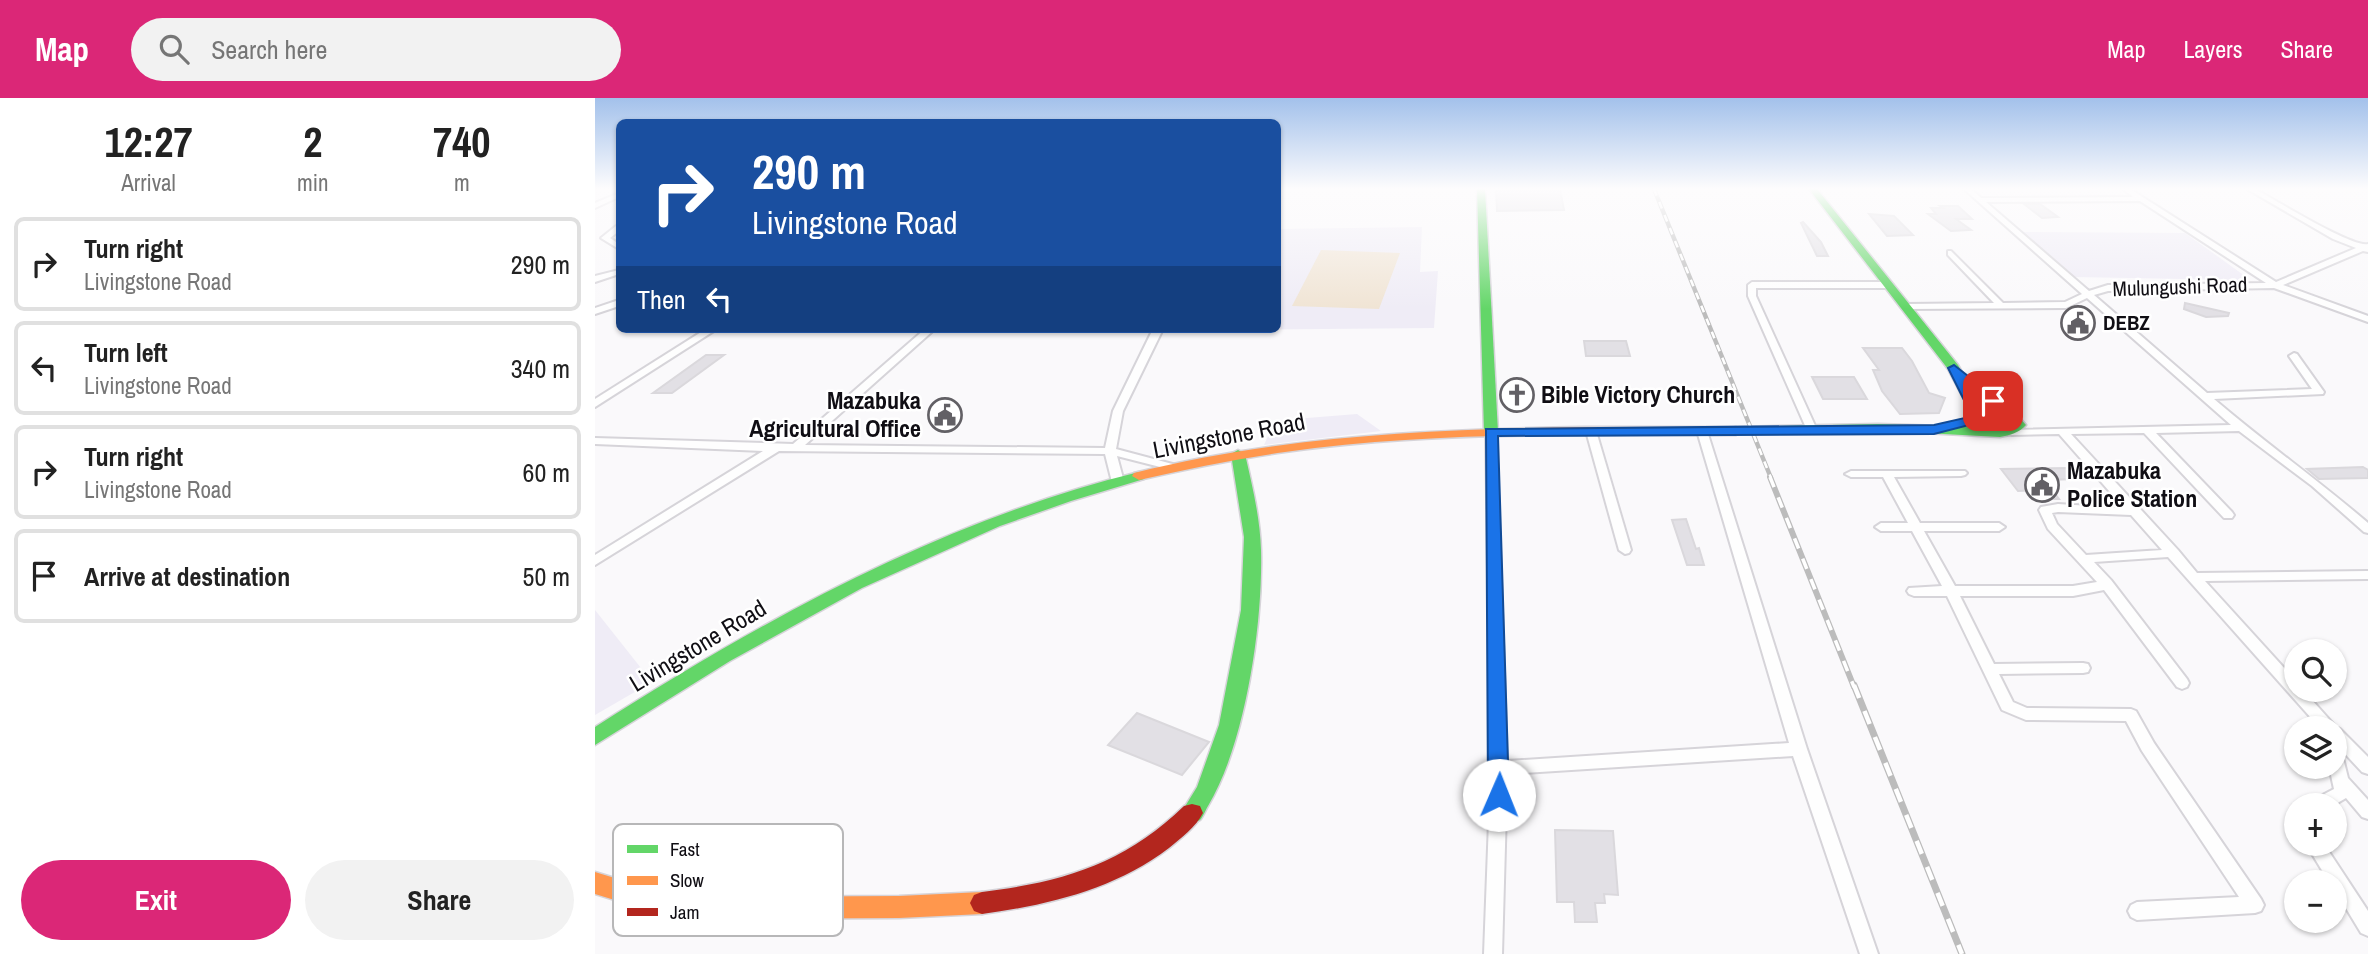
<!DOCTYPE html>
<html lang="en">
<head>
<meta charset="utf-8">
<style>
  :root { --surface:#fff; --page:#f2f2f2; --text:#222; --muted:#767676; --line:#e0e0e0; --accent:#db2777 }
  body { margin:0; font-family:"Archivo Narrow",sans-serif; background:var(--page); color:var(--text); height:100vh; display:flex; flex-direction:column; font-size:26px; white-space:nowrap }
  * { box-sizing:border-box; margin:0 }
  p { font-size:23px; color:var(--muted) }
  .icon { flex:none; width:38px; height:38px; fill:none; stroke:currentColor; stroke-width:2; stroke-linecap:round; stroke-linejoin:round }
  .map { position:relative; flex:1; overflow:hidden }
  .panel { display:flex; flex-direction:column; background:var(--surface); width:595px }
  .panel>* { flex:none }
  .hud { position:absolute; left:21px; top:21px; width:665px; height:214px; border-radius:10px; box-shadow:0 2px 5px #0004; background:#1a4fa0; color:#fff; overflow:hidden }
  .buttons { position:absolute; left:1689px; top:541px; display:grid; gap:14px }
  .buttons a { display:grid; place-items:center; width:63px; height:63px; border-radius:50%; background:var(--surface); box-shadow:0 2px 5px #0004; font-size:35px }
  .pin { position:absolute; display:grid; place-items:center; width:60px; height:60px; color:#fff; margin:-30px; border-radius:14px; box-shadow:0 4px 10px #0006 }
  .me { position:absolute; width:77px; margin:-38px; rotate:1deg; stroke-linejoin:round; filter:drop-shadow(0 0 5px #0008) }
  .turn { display:flex; align-items:center; gap:24px; height:147px; padding:0 21px; font-size:32px }
  .turn .icon { width:91px; height:91px; stroke-width:2.5 }
  .turn b { display:block; font-size:49px; line-height:60px }
  .then { display:flex; align-items:center; height:66px; padding:0 21px; background:#0003; gap:14px; font-size:26px }
  .eta { display:flex; justify-content:space-evenly; align-items:center; height:119px; text-align:center }
  .eta b { font-size:42px; font-weight:700; line-height:49px }
  .button { display:flex; gap:14px; margin-top:auto; padding:14px 21px }
  .button a { flex:1; height:80px; border-radius:42px; background:var(--accent); color:#fff; font-size:28px; font-weight:700; line-height:80px; text-align:center }
  .button a+a { background:var(--page); color:var(--text) }
  ul { padding:0; list-style:none }
  li { display:flex; align-items:center; gap:21px; height:94px; margin:0 14px 10px; padding:0 7px; border:4px solid var(--line); border-radius:10px }
  li div { flex:1 }
  li b { display:block; font-size:26px }
  li em { font-style:normal }
  header { display:flex; align-items:center; gap:42px; box-sizing:border-box; height:98px; padding:0 35px; background:var(--accent); color:#fff }
  header strong { font-size:33px }
  nav { display:flex; gap:38px; margin-inline-start:auto; font-size:24px }
  .search { width:490px; height:63px; background:var(--page); display:flex; align-items:center; gap:18px; box-sizing:border-box; padding:0 24px; border-radius:38px; color:var(--muted); font-size:26px }
  main { display:flex; flex:1; min-height:0 }
  .map>svg:first-child { display:block }
  .built { fill:#efecf6 }
  .green { fill:#f0e4d4 }
  .building { fill:#e2e0e5; stroke:#dad8dc; stroke-width:2 }
  .lines { fill:none; stroke-linecap:round; stroke-linejoin:round }
  .street-casing { stroke:#d6d4d9; stroke-width:4 }
  .fast-casing { stroke:#d6d4d9; stroke-width:3 }
  .slow-casing { stroke:#d6d4d9; stroke-width:3 }
  .jam-casing { stroke:#d6d4d9; stroke-width:3 }
  .street { fill:#fefefe; fill-rule:evenodd }
  .fast { fill:#63d668; fill-rule:evenodd }
  .slow { fill:#ff974d; fill-rule:evenodd }
  .jam { fill:#b3261e; fill-rule:evenodd }
  .rail-far2-casing { stroke:#bcbcbc; stroke-width:4.5 }
  .rail-far1-casing { stroke:#bcbcbc; stroke-width:6 }
  .rail-casing { stroke:#bcbcbc; stroke-width:7 }
  .rail-far2 { stroke:#fff; stroke-width:2.5; stroke-dasharray:7; stroke-linecap:butt }
  .rail-far1 { stroke:#fff; stroke-width:3.5; stroke-dasharray:11; stroke-linecap:butt }
  .rail { stroke:#fff; stroke-width:4.5; stroke-dasharray:14; stroke-linecap:butt }
  .route { fill:#1a73e8; stroke:#114b97; stroke-width:2 }
  .labels { text-anchor:middle; stroke-width:5; stroke-linejoin:round; paint-order:stroke }
  .far-street-label { font-size:21px; fill:#100e14; stroke:#fff }
  .far-poi-label { font-size:21px; font-weight:bold; fill:#100e14; stroke:#fff; text-anchor:start }
  .poi-label { font-size:24px; font-weight:bold; fill:#100e14; stroke:#fff; text-anchor:start }
  .street-label { font-size:24px; fill:#100e14; stroke:#fff }
  .key { fill:#fff; stroke:#b7b7b8; stroke-width:2 }
  .key-label { font-size:19px; fill:#100e14 }
</style>
</head>
<body>
<header>
<strong>Map</strong>
<div class="search"><svg class="icon" aria-label="search" viewBox="0 0 24 24"><circle cx="10" cy="10" r="6"/><path d="M15 15l6 6"/></svg>Search here</div>
<nav><a>Map</a><a>Layers</a><a>Share</a></nav>
</header>
<main>
<section class="panel">
<div class="eta">
<div><b>12:27</b><p>Arrival</p></div>
<div><b>2</b><p>min</p></div>
<div><b>740</b><p>m</p></div>
</div>
<ul>
<li><svg class="icon" aria-label="right" viewBox="0 0 24 24"><path d="M7 20v-9h11M14 6l5 5-5 5"/></svg><div><b>Turn right</b><p>Livingstone Road</p></div><em>290 m</em></li>
<li><svg class="icon" aria-label="left" viewBox="0 0 24 24"><path d="M17 20v-9H6M10 6l-5 5 5 5"/></svg><div><b>Turn left</b><p>Livingstone Road</p></div><em>340 m</em></li>
<li><svg class="icon" aria-label="right" viewBox="0 0 24 24"><path d="M7 20v-9h11M14 6l5 5-5 5"/></svg><div><b>Turn right</b><p>Livingstone Road</p></div><em>60 m</em></li>
<li><svg class="icon" aria-label="arrive" viewBox="0 0 24 24"><path d="M6 21V4h12l-3 4 3 4H6"/></svg><div><b>Arrive at destination</b></div><em>50 m</em></li>
</ul>
<div class="button"><a>Exit</a><a>Share</a></div>
</section>
<div class="map">
<svg width="1773" height="856" viewBox="0 0 1773 856">
  <rect width="100%" height="100%" fill="#faf9fb"/>
  <g class="built">
    <path d="M827,129L825,174L843,173L839,230L617,232L682,231L683,131Z"/>
    <path d="M1427,134L1590,135L1650,178L1645,182L1479,179Z"/>
    <path d="M762,316L786,333L669,347L674,336L687,322Z"/>
    <path d="M0,512L57,584L0,617Z"/>
  </g>
  <path class="green" d="M726,152L805,155L784,211L697,208Z"/>
  <g class="building">
    <path d="M901,91H965L969,112L902,113Z"/>
    <path d="M1429,106H1445L1463,119L1447,120Z"/>
    <path d="M1345,108H1363L1377,121H1361L1376,132L1356,133L1333,116H1341L1336,110H1348Z"/>
    <path d="M1274,116L1299,118L1318,137L1292,138Z"/>
    <path d="M1208,124L1226,144L1233,158H1222L1206,125Z"/>
    <path d="M1590,205L1634,215L1633,218L1611,219L1589,211Z"/>
    <path d="M989,243H1031L1035,258H991Z"/>
    <path d="M1268,250H1307L1317,263L1334,295L1350,300L1344,315L1305,316L1287,293L1278,272H1284Z"/>
    <path d="M111,257H129L77,295H58Z"/>
    <path d="M1217,279H1259L1272,301H1228Z"/>
    <path d="M912,290H931L932,303H913Z"/>
    <path d="M362,306L351,326L338,327L349,307Z"/>
    <path d="M1768,369L1773,372V380L1724,381L1712,371Z"/>
    <path d="M1476,370L1483,378H1477L1480,381L1449,382L1464,401H1452L1445,392L1423,393L1406,371Z"/>
    <path d="M1091,421L1101,451L1104,450L1109,467H1092L1077,422Z"/>
    <path d="M542,615L614,644L587,677L513,647Z"/>
    <path d="M960,732L1018,733L1023,797L1009,796L1010,805H1000L1002,824H980L979,804H962Z"/>
  </g>
  <g class="lines">
    <g class="street-casing">
      <g id="street">
        <path d="M1369,91H1376L1386,100L1538,99L1528,91H1535L1681,184L1761,150L1738,141L1652,91H1660C1679,101 1757,150 1773,146V154L1768,153L1688,187L1773,218V224L1679,190L1513,193L1499,197L1612,295L1717,291L1694,258L1699,255L1702,256L1729,294L1728,296L1619,301C1669,344 1723,382 1773,425V435L1769,434L1717,388L1644,333L1561,335L1637,414L1639,417L1637,420H1629L1549,335L1476,336L1583,452L1602,475L1773,473V481L1610,483L1701,583V592H1708L1741,629L1745,631L1773,659V676L1767,674L1740,645V630H1725L1573,459L1499,464L1516,482L1592,581L1594,585L1592,589L1587,591L1582,589L1509,492L1478,498H1365L1399,566L1488,565L1493,566L1495,570L1493,574L1488,575L1404,576L1418,604L1432,610L1536,611L1541,613L1559,645L1666,801L1669,807L1666,813L1660,815L1542,822L1536,819L1533,813L1536,807L1542,804L1644,799L1547,653L1531,623L1431,622L1407,612L1352,498H1319L1314,496L1312,493L1314,490L1347,488L1317,433H1286L1280,429L1286,425H1313L1288,379H1256L1250,376L1256,373H1370L1372,375L1370,377L1366,378L1299,379L1325,425H1404L1410,429L1404,433H1329L1360,488H1478L1502,484L1453,431L1444,412L1446,409L1463,406L1529,410L1464,336L1417,337L1413,336L1412,334L1413,332L1636,327L1492,200L1471,210L1308,211V207L1311,206L1399,205L1353,157V153H1356L1408,205L1470,204L1487,196ZM1545,103L1671,185L1513,187L1494,193L1391,104ZM1463,414L1536,417L1567,452L1491,457L1462,426L1457,415Z"/>
        <path d="M24,95V99L0,110V105Z"/>
        <path d="M21,128H24V133L15,140L24,146V151L6,140Z"/>
        <path d="M24,172V176L0,184V178Z"/>
        <path d="M1157,184H1294L1298,187L1294,190H1161V198L1222,332L1221,334L1217,335L1212,332L1153,198V187Z"/>
        <path d="M24,202V208L0,216V210Z"/>
        <path d="M111,231H122L0,309V301Z"/>
        <path d="M330,231H340L210,347L510,350L518,313L558,231H568L528,313L521,351L585,368L587,370L581,373L522,358L529,384L523,387L517,384L510,356L184,353L0,467V457L168,353L0,346V340L198,346Z"/>
        <path d="M996,330L1001,333L1036,452L1034,455L1030,456L1024,452L991,333Z"/>
        <path d="M1107,330L1112,333L1212,651L1283,856H1265L1198,658L912,676L907,856H889L896,670L891,334L892,332L896,331L901,334L912,663L1194,645L1102,333Z"/>
        <path d="M1740,651L1746,652L1753,680L1773,702V721L1767,719L1751,700L1739,707H1716L1718,702L1739,691L1734,668H1740Z"/>
        <path d="M1711,746H1729L1773,813V838L1766,835L1740,792V784H1734Z"/>
      </g>
    </g>
    <g class="fast-casing">
      <g id="fast">
        <path d="M882,91H890L903,334L896,338L889,334Z"/>
        <path d="M1214,91H1222L1363,267L1386,308C1404,307 1419,312 1431,327C1424,335 1415,337 1405,339L1311,334L1136,336L1134,333L1136,330L1141,329L1283,326L1378,329L1370,322L1374,311L1353,271ZM1385,317H1400L1416,326L1399,331L1384,321Z"/>
        <path d="M643,352L650,356C657,387 665,419 666,452C668,525 651,644 613,708C611,711 608,719 605,722C600,725 594,723 589,722L586,715L602,689L624,627L646,512L649,439L636,356Z"/>
        <path d="M544,374L549,375L551,378L549,381L476,403L405,428L267,490L135,563L0,647V629C169,521 348,422 544,374Z"/>
      </g>
    </g>
    <g class="slow-casing">
      <g id="slow">
        <path d="M990,329H1141L1148,333L1141,337C991,337 839,333 690,354C641,361 592,371 544,382L537,378L539,375C687,338 838,331 990,329Z"/>
        <path d="M0,774L62,793L103,799L304,798L387,794L395,797L399,805L395,813L387,816L304,820L103,821L62,815L0,796Z"/>
      </g>
    </g>
    <g class="jam-casing">
      <path id="jam" d="M597,706L605,708L608,715C601,729 586,740 574,750C520,791 454,807 387,816L379,813L375,805L379,797L387,794C468,784 529,766 589,708Z"/>
    </g>
    <use href="#street" class="street"/>
    <use href="#fast" class="fast"/>
    <use href="#slow" class="slow"/>
    <use href="#jam" class="jam"/>
    <g class="rail-far2-casing">
      <path id="rail-far2" d="M1059,91L1176,380"/>
    </g>
    <g class="rail-far1-casing">
      <path id="rail-far1" d="M1175,379L1259,589"/>
    </g>
    <g class="rail-casing">
      <path id="rail" d="M1259,587L1367,856"/>
    </g>
    <use href="#rail-far2" class="rail-far2"/>
    <use href="#rail-far1" class="rail-far1"/>
    <use href="#rail" class="rail"/>
  </g>
  <linearGradient id="sky" x2="0" y2="1"><stop stop-color="#a3c1eb"/><stop offset="0.43" stop-color="#fdfcfd"/><stop offset="1" stop-color="#fdfcfd" stop-opacity="0"/></linearGradient>
  <rect width="1773" height="211" fill="url(#sky)"/>
  <path class="route" d="M1359,267L1405,303L1398,307L1377,292L1388,312L1382,325L1339,336L903,338L914,697L911,703L904,706L896,703L893,697L891,331L1339,327L1370,320L1374,312L1353,270Z"/>
  <defs>
    <g id="civic-ring" transform="scale(1.75)"><circle r="9.5" fill="#fff" stroke="#626065" stroke-width="1.5"/><path d="M-.6-6.5H3V-4.5H.6V-3L4-1V1h2V6H-6V1h2V-1L-.6-3ZM-1.2 2.5V6h2.4V2.5Z" fill="#626065"/></g>
    <g id="church-ring" transform="scale(1.75)"><circle r="9.5" fill="#fff" stroke="#626065" stroke-width="1.5"/><path d="M-1.2-6h2.4v3.5h3.3v2.4h-3.3V6h-2.4V-.1h-3.3v-2.4h3.3Z" fill="#626065"/></g>
  </defs>
  <g fill-rule="evenodd">
    <use href="#civic-ring" x="1483" y="225"/>
    <use href="#church-ring" x="922" y="297"/>
    <use href="#civic-ring" x="350" y="317"/>
    <use href="#civic-ring" x="1447" y="387"/>
  </g>
  <g class="labels">
    <g class="far-street-label">
      <text transform="translate(1585 189) rotate(-2)" y="7">Mulungushi Road</text>
    </g>
    <g class="far-poi-label">
      <text x="1508" y="232">DEBZ</text>
    </g>
    <g class="poi-label">
      <text x="946" y="305">Bible Victory Church</text>
      <text x="326" y="311" text-anchor="end">Mazabuka<tspan x="326" dy="28">Agricultural Office</tspan></text>
      <text x="1472" y="381">Mazabuka<tspan x="1472" dy="28">Police Station</tspan></text>
    </g>
    <g class="street-label">
      <text transform="translate(634 338) rotate(-11)" y="8">Livingstone Road</text>
      <text transform="translate(103 548) rotate(-31)" y="8">Livingstone Road</text>
    </g>
  </g>
  <rect x="18" y="726" width="230" height="112" rx="10" class="key"/>
  <rect x="32" y="747" width="31" height="8" fill="#63d668"/>
  <rect x="32" y="778" width="31" height="9" fill="#ff974d"/>
  <rect x="32" y="810" width="31" height="8" fill="#b3261e"/>
  <g class="key-label">
    <text x="75" y="758">Fast</text>
    <text x="75" y="789">Slow</text>
    <text x="75" y="821">Jam</text>
  </g>
</svg>
<div class="buttons">
<a><svg class="icon" aria-label="search" viewBox="0 0 24 24"><circle cx="10" cy="10" r="6"/><path d="M15 15l6 6"/></svg></a>
<a><svg class="icon" aria-label="layers" viewBox="0 0 24 24"><path d="M12 4l9 5-9 5-9-5zM3 14l9 5 9-5"/></svg></a>
<a>+</a>
<a>−</a>
</div>
<div class="pin" style="left:1398px;top:303px;background:#d93025"><svg class="icon" aria-label="arrive" viewBox="0 0 24 24"><path d="M6 21V4h12l-3 4 3 4H6"/></svg></div>
<svg class="me" style="left:904px;top:697px" viewBox="-20 -20 40 40"><circle r="19" fill="#fff"/><path d="M0-13L10 11 0 6-10 11z" fill="#1a73e8"/></svg>
<div class="hud">
<div class="turn"><svg class="icon" aria-label="right" viewBox="0 0 24 24"><path d="M7 20v-9h11M14 6l5 5-5 5"/></svg><div><b>290 m</b>Livingstone Road</div></div>
<div class="then">Then<svg class="icon" aria-label="left" viewBox="0 0 24 24"><path d="M17 20v-9H6M10 6l-5 5 5 5"/></svg></div>
</div>
</div>
</main>
</body>
</html>
